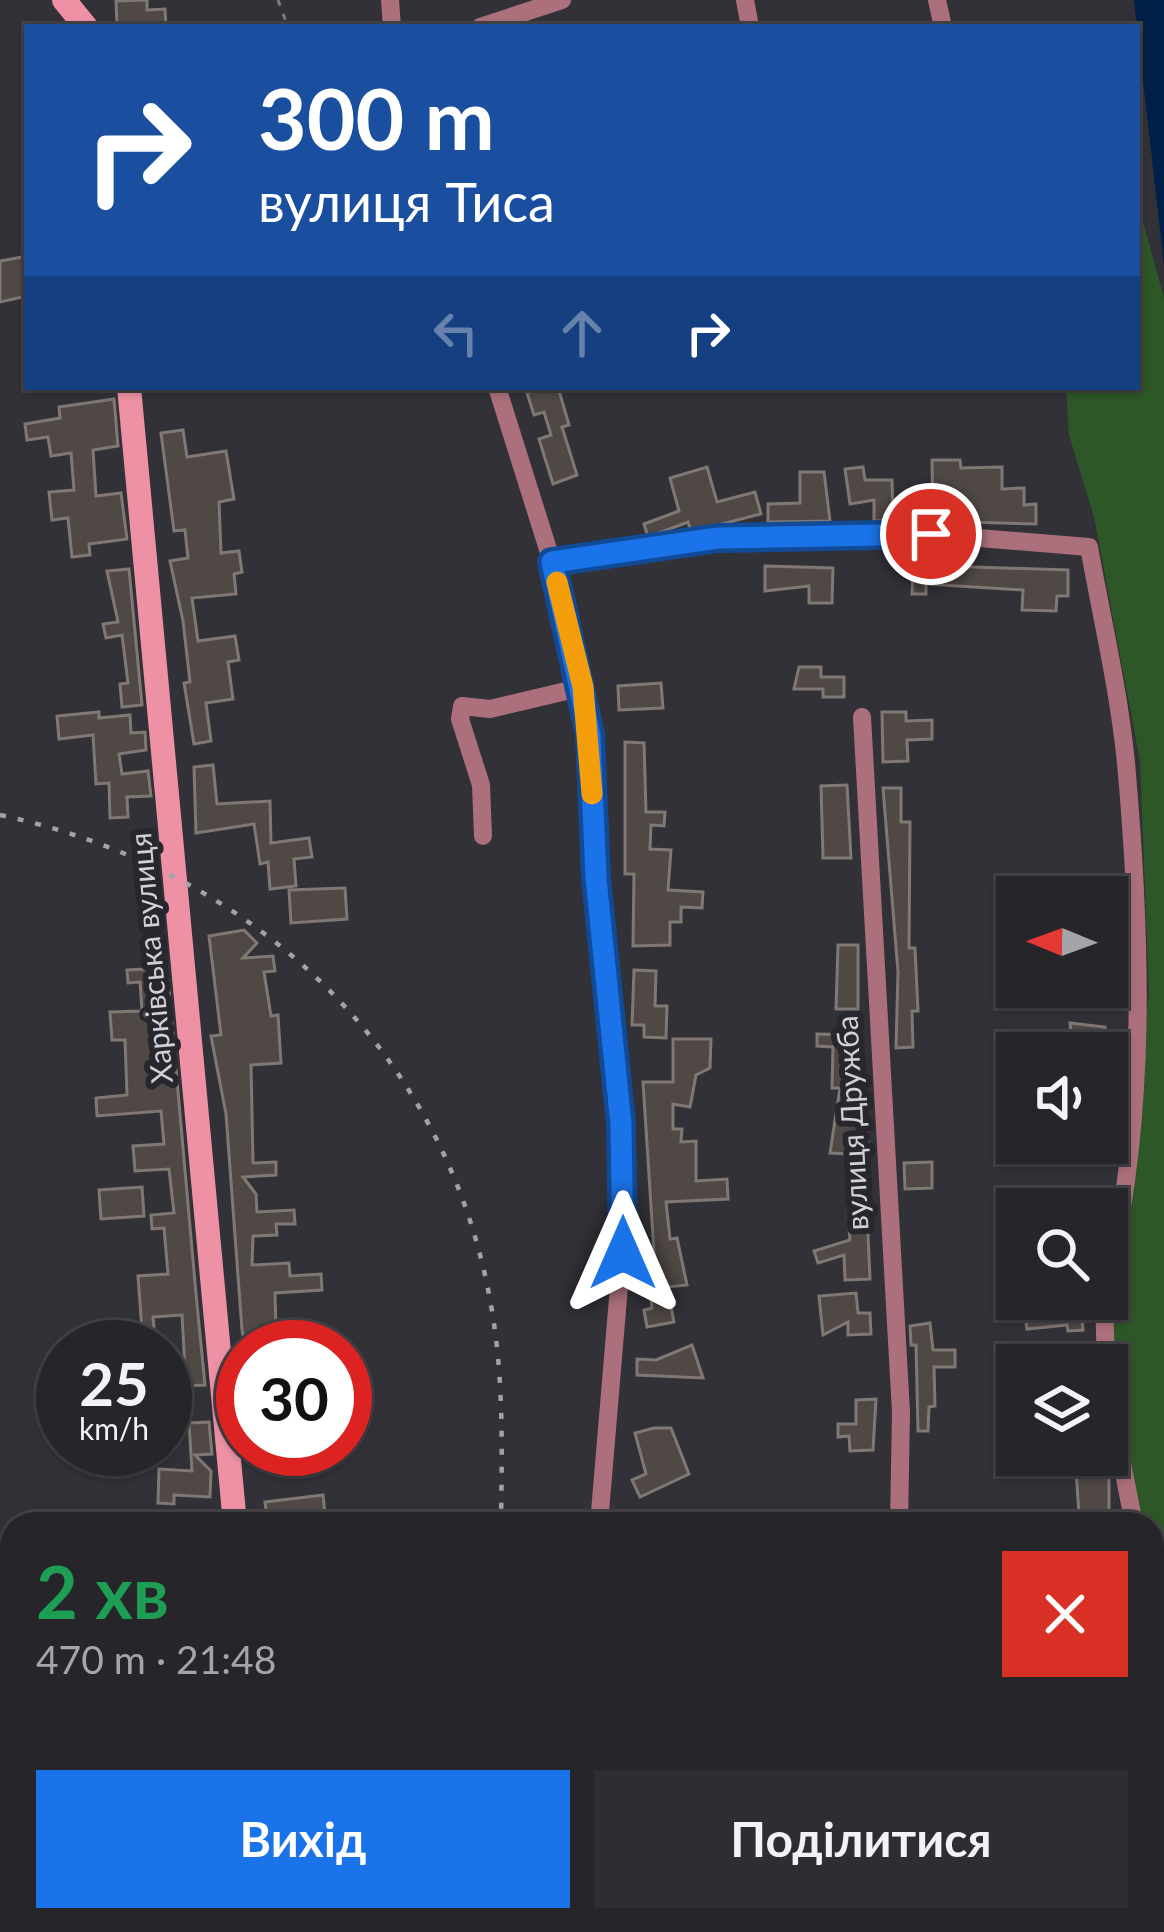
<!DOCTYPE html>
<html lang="uk">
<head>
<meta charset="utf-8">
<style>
  :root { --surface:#26252a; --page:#2e2d32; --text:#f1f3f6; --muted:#a4a5a8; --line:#424247; --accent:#1a73e8 }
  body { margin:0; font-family:Lato,sans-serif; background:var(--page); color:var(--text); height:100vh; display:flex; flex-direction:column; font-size:45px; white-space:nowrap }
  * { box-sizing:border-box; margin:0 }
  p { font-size:39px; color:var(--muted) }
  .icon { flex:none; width:66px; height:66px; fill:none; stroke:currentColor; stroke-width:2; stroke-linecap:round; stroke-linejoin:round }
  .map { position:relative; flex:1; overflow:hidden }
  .side { position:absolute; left:0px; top:1512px; width:1164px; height:420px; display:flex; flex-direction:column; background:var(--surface); border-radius:36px 36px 0 0; box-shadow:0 3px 9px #0004,0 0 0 3px var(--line) }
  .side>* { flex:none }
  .banner { position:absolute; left:24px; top:24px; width:1116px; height:366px; border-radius:0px; box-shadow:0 3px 9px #0004,0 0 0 3px var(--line); background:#1a4fa0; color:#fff; overflow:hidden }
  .needle { width:78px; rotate:271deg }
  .fabs { position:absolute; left:996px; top:876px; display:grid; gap:24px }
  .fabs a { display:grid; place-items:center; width:132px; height:132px; border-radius:0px; background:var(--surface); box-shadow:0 3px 9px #0004,0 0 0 3px var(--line); font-size:60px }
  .speed { position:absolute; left:36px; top:1320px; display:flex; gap:24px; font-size:60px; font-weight:700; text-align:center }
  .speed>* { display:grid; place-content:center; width:156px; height:156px; border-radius:50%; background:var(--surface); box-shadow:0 3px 9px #0004,0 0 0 3px var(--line); line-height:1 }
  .speed small { font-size:30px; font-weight:400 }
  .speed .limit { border:18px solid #d22; background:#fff; color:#111 }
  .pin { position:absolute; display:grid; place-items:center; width:102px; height:102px; color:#fff; margin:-51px; border:6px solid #fff; border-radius:50%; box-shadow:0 3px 12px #0007 }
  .me { position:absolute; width:132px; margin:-66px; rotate:0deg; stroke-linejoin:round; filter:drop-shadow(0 0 9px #0008) }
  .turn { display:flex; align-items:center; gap:42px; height:252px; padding:0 36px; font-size:54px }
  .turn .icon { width:156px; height:156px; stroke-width:2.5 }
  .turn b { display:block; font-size:84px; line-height:102px }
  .lanes { display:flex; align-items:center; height:114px; padding:0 36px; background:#0003; justify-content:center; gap:60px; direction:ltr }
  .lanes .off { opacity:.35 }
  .round { display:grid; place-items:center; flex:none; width:126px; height:126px; border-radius:0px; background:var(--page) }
  .summary { display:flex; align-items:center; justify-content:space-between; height:204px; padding:0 36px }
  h1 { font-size:72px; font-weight:700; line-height:90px; color:#1e9e55 }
  .action { display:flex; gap:24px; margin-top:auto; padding:24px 36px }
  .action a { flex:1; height:138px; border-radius:0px; background:var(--accent); color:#fff; font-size:48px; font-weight:700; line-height:138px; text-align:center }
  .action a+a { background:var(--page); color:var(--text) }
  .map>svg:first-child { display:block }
  .green { fill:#2e5728 }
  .water { fill:#002049 }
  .building { fill:#4f4844; stroke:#7f7873; stroke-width:3 }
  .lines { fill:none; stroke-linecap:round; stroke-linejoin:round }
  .path { stroke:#7b7b80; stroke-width:3; stroke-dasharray:6 9; stroke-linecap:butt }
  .street { stroke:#ab707b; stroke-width:18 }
  .secondary { stroke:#ee91a5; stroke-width:24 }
  .rail { stroke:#a2a2a7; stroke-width:4.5; stroke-dasharray:6 12; stroke-linecap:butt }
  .route-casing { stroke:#114b97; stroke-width:30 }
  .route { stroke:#1a73e8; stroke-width:21 }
  .slow { stroke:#f59e0b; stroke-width:21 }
  .labels { text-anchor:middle; stroke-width:12; stroke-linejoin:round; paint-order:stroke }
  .street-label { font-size:30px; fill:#d2d2d6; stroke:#28272e }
</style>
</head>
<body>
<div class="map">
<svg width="1164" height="1932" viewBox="0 0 1164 1932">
  <rect width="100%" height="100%" fill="#323138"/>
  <path class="green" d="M1137,200L1164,298V1620L1152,1562V1524H1143L1139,1509L1115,1386L1111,1278L1149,993L1140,761L1094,517L1069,435L1066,387H1137Z"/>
  <path class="water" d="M1134,0H1164V266Z"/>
  <g class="building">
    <path d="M147,0V10L165,9L166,26L117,27L116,1Z"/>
    <path d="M27,256V296L0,302V261Z"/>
    <path d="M544,387H558L569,425L562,427L577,475L553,484L539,439L551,435L544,412L534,415L527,393Z"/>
    <path d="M114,399L118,446L93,450L96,496L121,493L127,539L89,544L90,555L72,557L68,518L52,520L49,492L74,490L71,453L51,456L48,437L27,440L25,424L60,418L59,407Z"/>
    <path d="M183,430L187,457L226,451L234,499L219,502L221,553L239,551L242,572L234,574L236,594L192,598L198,641L235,636L239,660L228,662L233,699L206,703L211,741L194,744L184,683L190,682L183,621L170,561L188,558L185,530L174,531L161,433Z"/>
    <path d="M932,460H960L961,468L1002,467V489L1024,488V505L1036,504V524L933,521Z"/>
    <path d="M707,467L717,502L755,492L761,514L691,532L688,522L648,537L644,524L679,511L670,478Z"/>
    <path d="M863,467L865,480H892L893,521H874V500L850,504L845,469Z"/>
    <path d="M800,472H824L830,521L768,522V504L800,503Z"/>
    <path d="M913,565L1068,570V596H1057L1056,611L1022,610L1023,590L926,584V594H912Z"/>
    <path d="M765,566L833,568L832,603H809V586L765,591Z"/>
    <path d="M129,569L142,705L122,707L120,684L128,683L122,635L106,638L103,624L118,622L107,571Z"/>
    <path d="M799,667H821V677H844V697H823V689H794Z"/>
    <path d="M661,683L663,708L619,710L618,686Z"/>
    <path d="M99,712V718L130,715L131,733L145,732L146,750L119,754L122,774L148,771L151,796L127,797L128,817L110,818L109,783L96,784L93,735L59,739L57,716Z"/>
    <path d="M882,712H906V721L932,720V739L907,740L908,761L883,762Z"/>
    <path d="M625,742L644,743L646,812H665L664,826L651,825L650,849L671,850L668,890L703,892L702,908L681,907V922H670V945L633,946L634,874H625Z"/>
    <path d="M213,765L217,804L270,801L271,843L309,838L312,857L294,859L296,886L270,889L268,862L260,864L254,824L196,833L194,767Z"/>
    <path d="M847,785L851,858H823L821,786Z"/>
    <path d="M883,788H901V822H910L909,948H915L918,1011H912L913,1047L896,1048L898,972Z"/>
    <path d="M345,888L347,919L291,923L289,890Z"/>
    <path d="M244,930L257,943L243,958L273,956L275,971L264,972L271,1016L278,1015L281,1063L251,1065L253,1163L276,1162V1175L243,1177L256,1194L257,1212L294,1210L295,1224H276L277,1235L253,1236L252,1265L289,1263L290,1276L321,1274L322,1290L275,1293L276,1329L262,1330L263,1347H245L242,1330L226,1114L211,1036L221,1035L209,936Z"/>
    <path d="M838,945H858V1009H836Z"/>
    <path d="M167,968L196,1294L205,1385L186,1386L182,1315L153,1317L154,1328L142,1330L138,1276L168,1274L164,1228L152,1229L151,1215L174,1213L169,1169L135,1171L133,1146L164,1144L161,1111L97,1116L96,1098L127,1095L125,1040H112L110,1012L142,1011L140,982L128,983L127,970Z"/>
    <path d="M634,970L656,971L655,1006H667L666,1038L644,1037V1025H632Z"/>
    <path d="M1070,1023L1105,1027L1106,1053H1073Z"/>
    <path d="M817,1034L859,1035L869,1155L830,1153L840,1088H832L833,1047L817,1046Z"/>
    <path d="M673,1039H711L710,1068L696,1075L690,1107L673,1104V1129H682L681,1142L696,1141V1181L727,1179L728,1199L666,1202L670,1239L677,1238L687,1285L667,1287L674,1322L647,1327L644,1310L652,1308L648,1268H655L643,1082H673Z"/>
    <path d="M932,1162V1188L905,1189L904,1163Z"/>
    <path d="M142,1187L144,1216L101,1219L99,1190Z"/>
    <path d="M867,1213L870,1279L845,1280L844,1255L818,1263L814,1251L850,1240L848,1214Z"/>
    <path d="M856,1293L858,1313H870L871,1334L848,1335V1322L823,1335L819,1296Z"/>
    <path d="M1081,1308L1083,1330L1068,1331L1067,1325L1027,1329L1025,1315Z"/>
    <path d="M930,1323L933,1350H955V1367H934L935,1406L929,1407L928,1431H918L916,1345H911L910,1326Z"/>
    <path d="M692,1345L703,1378L637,1375V1359L656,1360Z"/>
    <path d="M876,1399L873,1450L850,1451L849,1436L838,1437V1424H856V1400Z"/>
    <path d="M209,1422L212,1454L195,1455L211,1471L210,1497L174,1495V1504L158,1503L159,1469L192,1471L189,1423Z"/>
    <path d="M654,1428H671L689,1474L640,1497L632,1480L646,1474L635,1433Z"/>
    <path d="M1109,1466V1512L1079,1513L1076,1471Z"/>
    <path d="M323,1495L326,1524H268L265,1502Z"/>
  </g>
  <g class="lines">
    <path class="path" d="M278,0L288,27"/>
    <g class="street">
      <path d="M390,0L392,27"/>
      <path d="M745,0L750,27"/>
      <path d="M937,0L943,27"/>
      <path d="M480,27L562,0"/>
      <path d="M497,387L552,562L590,735L624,1227L599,1524"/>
      <path d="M552,562L777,535L931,534L1089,547C1102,619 1119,691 1126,763C1141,931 1148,1116 1107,1281"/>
      <path d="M862,717L901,1412L899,1524"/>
      <path d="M483,836L481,785L460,719L462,706L490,709L583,687"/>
      <path d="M1104,1299L1106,1365"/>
      <path d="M1107,1387L1134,1524"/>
      <path d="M1152,1613L1164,1647"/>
      <path d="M1152,1846L1164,1836"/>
      <path d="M595,1932V1920"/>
      <path d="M674,1932L697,1920"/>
      <path d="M1069,1932L1080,1920"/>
    </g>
    <g class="secondary">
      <path d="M64,0L86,27"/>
      <path d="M129,387L235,1524"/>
      <path d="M274,1920L275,1932"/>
    </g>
    <g class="rail">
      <path d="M0,815C250,868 446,1048 491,1305C504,1378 502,1451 501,1524"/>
      <path d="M497,1932V1920"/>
    </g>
  </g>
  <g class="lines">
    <g class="route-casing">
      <path id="route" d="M623,1253L621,1124L596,878L590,735L552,562L718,538L931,534"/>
    </g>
    <use href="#route" class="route"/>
    <path class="slow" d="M557,582L583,687L592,794"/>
  </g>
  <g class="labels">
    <g class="street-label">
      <text transform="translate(152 958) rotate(-95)" y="10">Харківська вулиця</text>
      <text transform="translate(853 1123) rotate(-93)" y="10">вулиця Дружба</text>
    </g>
  </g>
</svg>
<div class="fabs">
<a><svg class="needle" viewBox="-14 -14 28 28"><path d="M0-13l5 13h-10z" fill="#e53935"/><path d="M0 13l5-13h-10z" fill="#a4a5a8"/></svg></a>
<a><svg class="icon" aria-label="sound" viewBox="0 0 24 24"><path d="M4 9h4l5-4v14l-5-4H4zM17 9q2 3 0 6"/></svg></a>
<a><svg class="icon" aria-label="search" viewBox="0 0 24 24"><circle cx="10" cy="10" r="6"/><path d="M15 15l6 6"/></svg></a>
<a><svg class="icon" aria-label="layers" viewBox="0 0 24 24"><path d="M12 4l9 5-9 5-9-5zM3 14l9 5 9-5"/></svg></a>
</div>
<div class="speed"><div>25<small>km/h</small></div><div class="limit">30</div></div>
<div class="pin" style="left:931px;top:534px;background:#d93025"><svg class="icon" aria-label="arrive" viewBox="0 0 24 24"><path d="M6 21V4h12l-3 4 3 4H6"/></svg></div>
<svg class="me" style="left:623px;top:1253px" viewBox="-20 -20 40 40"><path d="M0-17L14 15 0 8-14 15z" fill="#1a73e8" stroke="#fff" stroke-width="4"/></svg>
<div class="banner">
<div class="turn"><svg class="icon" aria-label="right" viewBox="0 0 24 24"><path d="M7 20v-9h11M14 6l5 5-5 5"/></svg><div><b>300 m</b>вулиця Тиса</div></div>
<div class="lanes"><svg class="icon off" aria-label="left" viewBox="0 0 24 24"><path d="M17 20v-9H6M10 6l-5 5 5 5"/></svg><svg class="icon off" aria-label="ahead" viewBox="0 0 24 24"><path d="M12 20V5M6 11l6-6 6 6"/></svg><svg class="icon" aria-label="right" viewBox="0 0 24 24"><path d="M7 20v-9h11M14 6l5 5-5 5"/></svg></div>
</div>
<section class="side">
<div class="summary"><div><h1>2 хв</h1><p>470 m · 21:48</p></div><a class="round" style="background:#d93025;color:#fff"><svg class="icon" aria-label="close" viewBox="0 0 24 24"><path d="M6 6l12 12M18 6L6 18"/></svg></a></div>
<div class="action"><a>Вихід</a><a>Поділитися</a></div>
</section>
</div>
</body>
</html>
